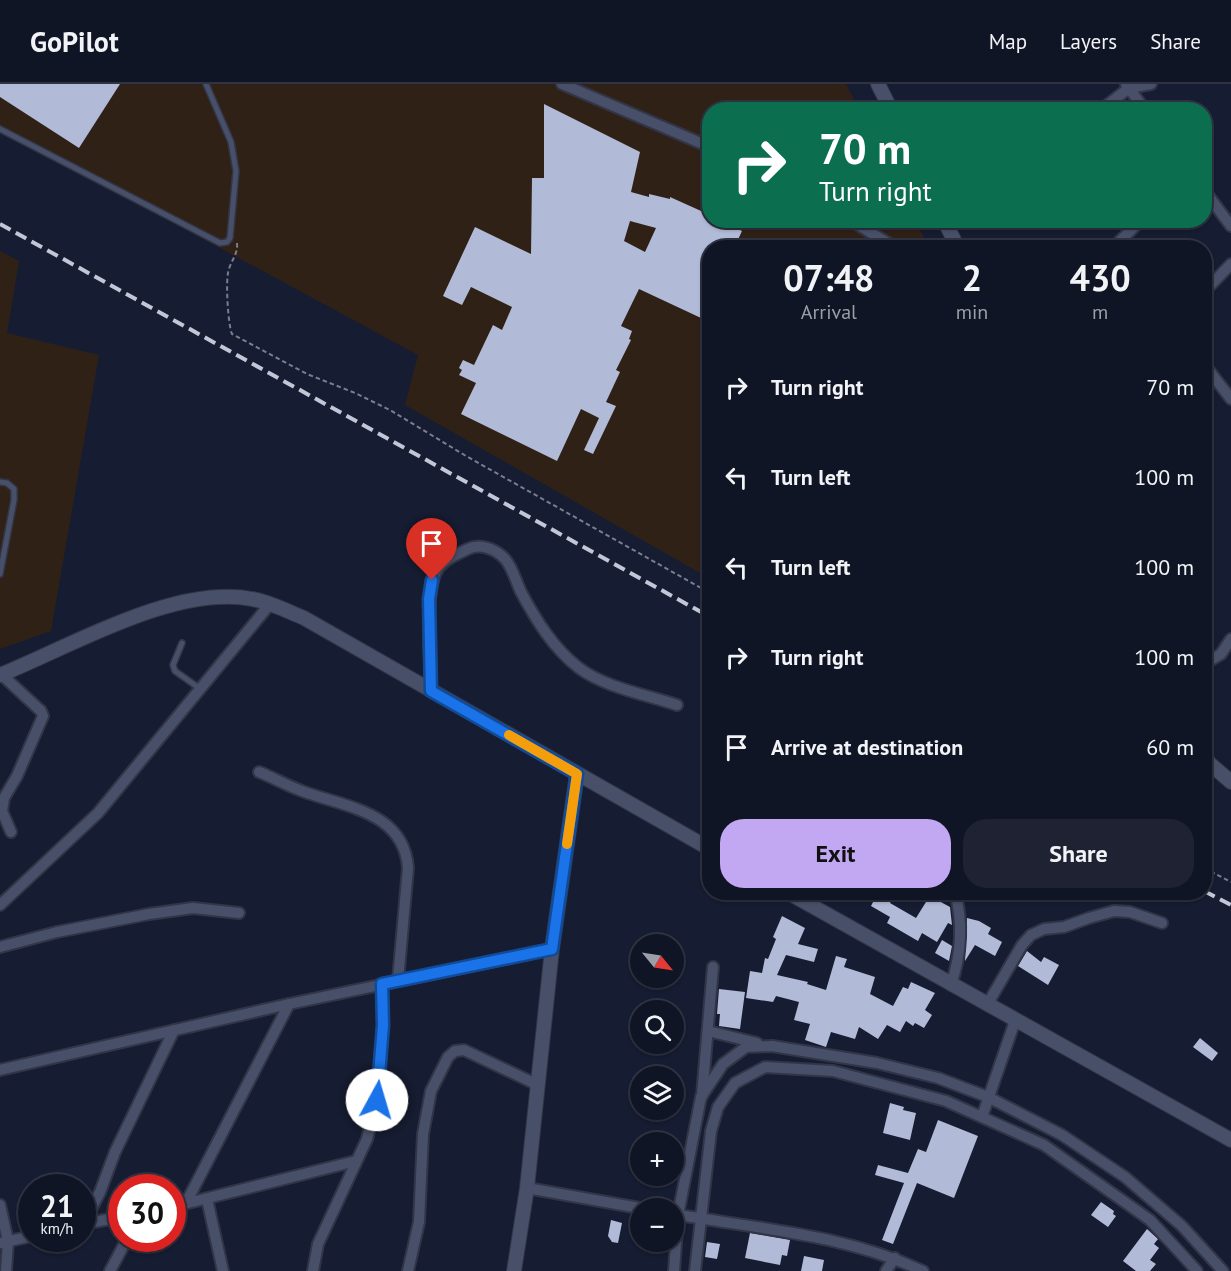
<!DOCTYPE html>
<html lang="en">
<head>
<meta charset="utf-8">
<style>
  :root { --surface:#101525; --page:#1e2232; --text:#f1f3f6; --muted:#9c9fa7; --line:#303442; --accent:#c2a8f3 }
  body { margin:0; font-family:"PT Sans",sans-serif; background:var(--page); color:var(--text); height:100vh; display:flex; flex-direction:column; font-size:22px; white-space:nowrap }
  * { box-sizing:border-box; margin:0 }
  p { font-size:20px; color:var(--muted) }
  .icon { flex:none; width:33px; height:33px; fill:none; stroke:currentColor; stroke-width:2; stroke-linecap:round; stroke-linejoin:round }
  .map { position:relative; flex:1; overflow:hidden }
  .side { position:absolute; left:702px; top:156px; width:510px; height:660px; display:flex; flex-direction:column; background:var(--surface); border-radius:24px; box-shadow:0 2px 4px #0004,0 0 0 2px var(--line) }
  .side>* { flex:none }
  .top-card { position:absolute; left:702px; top:18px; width:510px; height:126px; border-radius:24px; box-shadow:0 2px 4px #0004,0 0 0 2px var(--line); background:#0b6e4f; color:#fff; overflow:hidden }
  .needle { width:39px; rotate:120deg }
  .controls { position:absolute; left:630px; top:850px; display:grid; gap:12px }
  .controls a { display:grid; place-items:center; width:54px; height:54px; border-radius:50%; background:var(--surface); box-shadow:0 2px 4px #0004,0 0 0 2px var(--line); font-size:30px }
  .speed { position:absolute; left:18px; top:1090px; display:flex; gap:12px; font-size:30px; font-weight:700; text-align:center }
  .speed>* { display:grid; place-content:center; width:78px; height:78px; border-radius:50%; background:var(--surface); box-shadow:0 2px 4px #0004,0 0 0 2px var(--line); line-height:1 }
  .speed small { font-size:15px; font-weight:400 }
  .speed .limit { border:9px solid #d22; background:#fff; color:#111 }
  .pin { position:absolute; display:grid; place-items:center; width:51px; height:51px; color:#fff; margin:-62px -26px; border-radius:50% 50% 50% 0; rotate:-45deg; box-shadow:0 0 6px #0007 }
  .pin .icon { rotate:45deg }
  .me { position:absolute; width:66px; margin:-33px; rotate:6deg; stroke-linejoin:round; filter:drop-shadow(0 0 4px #0008) }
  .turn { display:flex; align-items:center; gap:21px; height:126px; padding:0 18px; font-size:27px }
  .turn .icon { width:78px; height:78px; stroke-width:2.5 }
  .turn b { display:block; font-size:42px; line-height:51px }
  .eta { display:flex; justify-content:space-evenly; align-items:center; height:102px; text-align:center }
  .eta b { font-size:36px; font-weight:800; line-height:42px }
  .cta { display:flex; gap:12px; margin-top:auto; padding:12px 18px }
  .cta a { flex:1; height:69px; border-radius:24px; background:var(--accent); color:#111; font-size:24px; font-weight:800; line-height:69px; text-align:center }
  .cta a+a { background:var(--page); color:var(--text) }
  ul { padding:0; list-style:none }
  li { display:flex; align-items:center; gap:18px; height:90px; padding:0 18px }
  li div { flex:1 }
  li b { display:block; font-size:22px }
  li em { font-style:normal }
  header { display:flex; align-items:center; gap:36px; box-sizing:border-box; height:84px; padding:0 30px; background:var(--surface); border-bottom:2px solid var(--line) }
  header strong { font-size:28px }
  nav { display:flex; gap:33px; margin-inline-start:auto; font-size:21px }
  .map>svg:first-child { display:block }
  .industrial { fill:#302117 }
  .building { fill:#b1bad7; fill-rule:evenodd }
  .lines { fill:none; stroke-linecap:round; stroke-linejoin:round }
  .service-casing { stroke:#323547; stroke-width:8 }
  .minor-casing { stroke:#323547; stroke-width:14 }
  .tertiary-casing { stroke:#323547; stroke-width:16 }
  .path { stroke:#797e90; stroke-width:2; stroke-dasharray:4.5 3; stroke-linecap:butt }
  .service { stroke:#485069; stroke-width:5 }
  .minor { stroke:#485069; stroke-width:10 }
  .tertiary { stroke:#485069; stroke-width:14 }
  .rail { stroke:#c1c7d6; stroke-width:4; stroke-dasharray:12 6; stroke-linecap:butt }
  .route-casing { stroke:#114b97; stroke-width:15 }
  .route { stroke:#1a73e8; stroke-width:10 }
  .slow { stroke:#f59e0b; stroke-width:10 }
</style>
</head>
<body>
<header>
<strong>GoPilot</strong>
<nav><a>Map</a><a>Layers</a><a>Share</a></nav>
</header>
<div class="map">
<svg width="1231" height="1187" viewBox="0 0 1231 1187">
  <rect width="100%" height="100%" fill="#161c31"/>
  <g class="industrial">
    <path d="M0,0H846L859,25L710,26V136L915,137L929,163L710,164L709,494L405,321L418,271L0,45Z"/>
    <path d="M0,167L19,177L7,249L99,271L51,547L0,565Z"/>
  </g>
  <g class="building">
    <path d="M0,0H120L79,64L0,13Z"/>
    <path d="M544,20L640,68L631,108L649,113V110L670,115V113L710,131V136H720L742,147L734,164H710V216L701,234L639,205L621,242L632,247L629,255L631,256L616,286L620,288L606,318L616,322L593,370L584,366L599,334L581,325L557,377L461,330L476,299L459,291L462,286L459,284L463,276L474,281L493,241L502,246L512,223L471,203L462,221L443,212L475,143L531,170L532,94H544ZM630,137L656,144L645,168L624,157Z"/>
    <path d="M878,808H896L890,819L916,834L926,818L913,808H945L939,817L950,823L952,841L948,839L937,858L922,849L918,857L887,839L890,833L871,822Z"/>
    <path d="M782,832L805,844L798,860L818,865L814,878L786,871L777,891L808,898L807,900L826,906L836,872L847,875L844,883L875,893L870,910L893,922L903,903L908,905L911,898L935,909L925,926L932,931L924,944L915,939L913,942L906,937L900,948L887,941L878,955L859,943L855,955L831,948L826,963L805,956L810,940L794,936L799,918L776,912L773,918L746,914L750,887L762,889L765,874L768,875L776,855L773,853Z"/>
    <path d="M967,834L979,837L991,844L988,850L1002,858L995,872L975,861L965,877Z"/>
    <path d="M942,856L952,862L949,877L935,869Z"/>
    <path d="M1027,867L1041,878L1044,873L1059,881L1048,901L1018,882Z"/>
    <path d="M719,905L745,908L740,945L719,942L720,930H717Z"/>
    <path d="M1200,954L1218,969L1212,977L1193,963Z"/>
    <path d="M890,1019L904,1023L903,1026L916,1029L910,1056L883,1049Z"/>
    <path d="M938,1036L978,1052L954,1114L917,1099L893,1160L882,1156L904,1099L875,1091L878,1081L908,1089L918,1065L926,1068Z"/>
    <path d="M1101,1118L1114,1127L1113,1130L1116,1132L1108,1143L1091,1131Z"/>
    <path d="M611,1136L622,1139L618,1159L612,1158L608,1152Z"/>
    <path d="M1147,1145L1158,1155L1154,1160L1159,1164L1150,1176L1156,1180L1150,1187H1136L1123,1177Z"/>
    <path d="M750,1149L790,1156L787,1172L782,1171L780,1181L745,1174Z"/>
    <path d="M707,1158L720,1160L717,1175L705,1173Z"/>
    <path d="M804,1172L824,1176L822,1187H801Z"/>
  </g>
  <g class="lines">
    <g class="service-casing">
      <g id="service">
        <path d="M0,45L220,159L227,158L230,154L236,87L231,58L206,0"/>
        <path d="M0,398L7,399L14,405V416L0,490"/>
        <path d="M182,559L173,581L175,587L199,604"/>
      </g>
    </g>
    <g class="minor-casing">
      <g id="minor">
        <path d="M562,0L710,63"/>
        <path d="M1126,0L1145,26"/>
        <path d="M1101,26L1129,4L1151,0"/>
        <path d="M1204,106L1231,142"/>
        <path d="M850,136L896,164"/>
        <path d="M1113,164L1141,136"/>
        <path d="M1204,208L1231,180"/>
        <path d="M1204,280L1231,315"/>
        <path d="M1204,580L1221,570L1231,555"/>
        <path d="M2,591L41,627L43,632L17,692L4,714L2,727L11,748"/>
        <path d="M431,607C431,579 423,507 438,485C445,475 457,470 468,465C480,459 496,465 505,475C513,484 516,498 521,508C536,536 553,564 579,584C604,603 647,611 677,621"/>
        <path d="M259,688C274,694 288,702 302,707C344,723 404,727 408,784L398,896"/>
        <path d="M0,821L98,729L270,520"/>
        <path d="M0,863L57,848L149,830L193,824L239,829"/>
        <path d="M951,901C961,871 963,838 955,808"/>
        <path d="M987,921L1022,861L1031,851L1044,845L1064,843L1089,834L1114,827L1130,828L1162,839"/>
        <path d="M708,947L757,959"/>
        <path d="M0,986L289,920L552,865"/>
        <path d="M702,1012L713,883"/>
        <path d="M982,1033L1015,937"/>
        <path d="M527,1104L645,1125"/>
        <path d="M207,1115L223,1187"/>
        <path d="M186,1119L289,920"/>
        <path d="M0,1121L8,1157L6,1187"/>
        <path d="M172,1123L356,1077"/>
        <path d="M674,1130C759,1145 843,1150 923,1187"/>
        <path d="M84,1139L100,1108L115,1068L174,946"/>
        <path d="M82,1140L122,1133"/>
        <path d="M0,1159L32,1152"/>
        <path d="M110,1187L127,1155"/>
        <path d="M313,1187L318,1160L367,1055L377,1015L383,941L382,900"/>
        <path d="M408,1187L419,1138L423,1050L431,1007L448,973L455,967L464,966L538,1001"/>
        <path d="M674,1187L678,1131L701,1013L723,980L746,963L772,962L877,979L938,994L988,1013L1062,1051L1125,1093L1182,1142L1223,1187"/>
        <path d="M695,1187L711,1047L718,1023L735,999L765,983L833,987L946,1017L1044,1061L1150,1136L1197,1187"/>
        <path d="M886,1187L895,1174"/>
      </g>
    </g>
    <g class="tertiary-casing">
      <g id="tertiary">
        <path d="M878,0L891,26"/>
        <path d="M944,136L958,164"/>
        <path d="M0,591C70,563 175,500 252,515C270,518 287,527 304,534L710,765"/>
        <path d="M1204,671L1209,679L1231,698"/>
        <path d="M787,808L1231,1056"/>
        <path d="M514,1187L527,1104L552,865L577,690"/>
      </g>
    </g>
    <g class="path">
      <path d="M237,159C238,170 232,175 229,185C225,194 228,241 232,250L307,290L355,309L390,326L466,372L710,509"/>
      <path d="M1204,784L1231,798"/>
    </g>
    <use href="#service" class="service"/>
    <use href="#minor" class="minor"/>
    <use href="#tertiary" class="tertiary"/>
    <g class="rail">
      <path d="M0,140L710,533"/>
      <path d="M1204,807L1231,821"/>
    </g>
  </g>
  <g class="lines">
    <g class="route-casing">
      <path id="route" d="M377,1016L383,941L382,900L552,865L577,690L431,607L429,515L432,496"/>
    </g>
    <use href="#route" class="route"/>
    <path class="slow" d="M509,651L577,690L567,760"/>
  </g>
</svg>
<div class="controls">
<a><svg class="needle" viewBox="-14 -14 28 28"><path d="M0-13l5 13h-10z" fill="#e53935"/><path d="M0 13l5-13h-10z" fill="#9c9fa7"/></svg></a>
<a><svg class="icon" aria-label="search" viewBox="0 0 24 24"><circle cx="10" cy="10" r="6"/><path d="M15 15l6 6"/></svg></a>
<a><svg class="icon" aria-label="layers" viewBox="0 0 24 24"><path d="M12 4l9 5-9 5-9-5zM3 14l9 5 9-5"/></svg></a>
<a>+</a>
<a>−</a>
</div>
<div class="speed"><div>21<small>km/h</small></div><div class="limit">30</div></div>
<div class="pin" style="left:432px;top:496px;background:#d93025"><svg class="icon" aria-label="arrive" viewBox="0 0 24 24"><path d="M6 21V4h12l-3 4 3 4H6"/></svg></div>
<svg class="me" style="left:377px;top:1016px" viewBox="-20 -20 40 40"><circle r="19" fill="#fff"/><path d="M0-13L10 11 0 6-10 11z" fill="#1a73e8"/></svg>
<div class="top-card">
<div class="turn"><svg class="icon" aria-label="right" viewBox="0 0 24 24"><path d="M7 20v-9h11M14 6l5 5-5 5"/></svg><div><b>70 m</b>Turn right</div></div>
</div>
<section class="side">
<div class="eta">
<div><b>07:48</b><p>Arrival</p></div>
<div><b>2</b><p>min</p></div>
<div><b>430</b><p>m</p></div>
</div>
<ul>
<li><svg class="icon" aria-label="right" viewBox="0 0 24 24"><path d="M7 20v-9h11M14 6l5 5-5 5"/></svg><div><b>Turn right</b></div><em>70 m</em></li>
<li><svg class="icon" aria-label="left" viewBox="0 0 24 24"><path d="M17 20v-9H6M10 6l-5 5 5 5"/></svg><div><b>Turn left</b></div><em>100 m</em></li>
<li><svg class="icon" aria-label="left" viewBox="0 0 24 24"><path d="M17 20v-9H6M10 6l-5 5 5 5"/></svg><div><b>Turn left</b></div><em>100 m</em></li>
<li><svg class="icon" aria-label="right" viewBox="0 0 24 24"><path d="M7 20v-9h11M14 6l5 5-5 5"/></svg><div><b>Turn right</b></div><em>100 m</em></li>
<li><svg class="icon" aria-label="arrive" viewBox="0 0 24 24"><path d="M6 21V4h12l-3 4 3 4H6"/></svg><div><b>Arrive at destination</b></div><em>60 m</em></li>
</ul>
<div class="cta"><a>Exit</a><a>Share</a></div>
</section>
</div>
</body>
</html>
